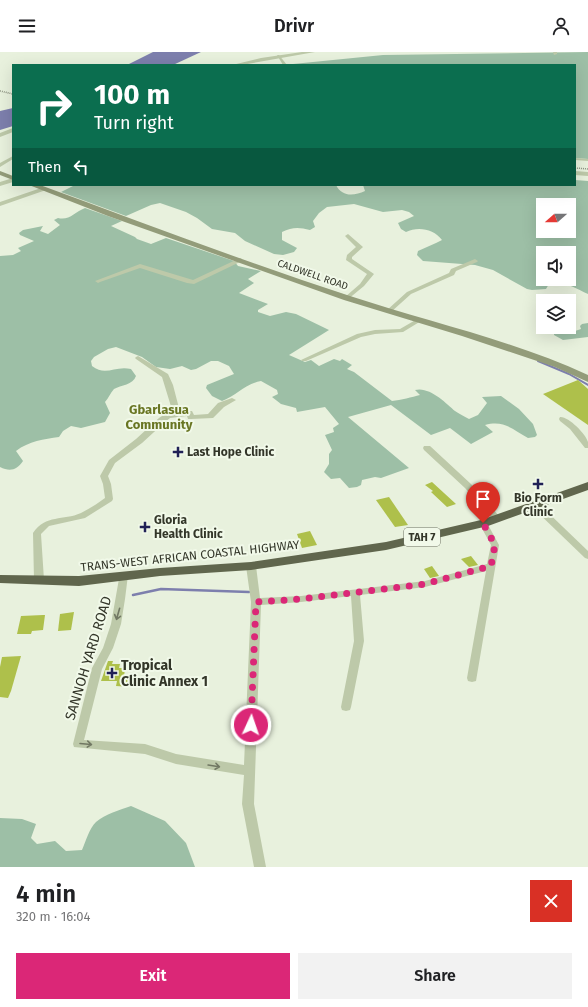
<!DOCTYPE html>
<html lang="en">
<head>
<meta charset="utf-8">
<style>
  :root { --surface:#fff; --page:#f2f2f2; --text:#202124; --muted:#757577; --accent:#db2777 }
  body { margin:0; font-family:"Fira Sans",sans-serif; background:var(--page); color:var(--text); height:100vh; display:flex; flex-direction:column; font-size:15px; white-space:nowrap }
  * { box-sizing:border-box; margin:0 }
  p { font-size:13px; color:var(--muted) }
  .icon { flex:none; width:22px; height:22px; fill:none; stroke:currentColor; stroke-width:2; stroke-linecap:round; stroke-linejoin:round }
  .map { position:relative; height:815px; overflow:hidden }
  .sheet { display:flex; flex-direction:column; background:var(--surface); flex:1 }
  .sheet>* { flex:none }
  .hud { position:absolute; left:12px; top:12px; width:564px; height:122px; border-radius:0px; box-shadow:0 4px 16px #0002; background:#0b6e4f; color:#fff; overflow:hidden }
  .needle { width:26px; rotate:249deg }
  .tools { position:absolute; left:536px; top:146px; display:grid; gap:8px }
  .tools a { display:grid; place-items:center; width:40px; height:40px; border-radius:0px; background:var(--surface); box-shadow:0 4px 16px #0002; font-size:20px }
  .pin { position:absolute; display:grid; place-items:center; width:34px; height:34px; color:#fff; margin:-41px -17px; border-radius:50% 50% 50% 0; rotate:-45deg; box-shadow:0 0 4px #0007 }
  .pin .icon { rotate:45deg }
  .me { position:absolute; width:44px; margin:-22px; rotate:3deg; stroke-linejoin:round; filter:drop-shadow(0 0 3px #0008) }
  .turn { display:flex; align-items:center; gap:14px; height:84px; padding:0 16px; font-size:18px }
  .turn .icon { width:52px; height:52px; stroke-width:2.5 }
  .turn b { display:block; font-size:28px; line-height:34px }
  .then { display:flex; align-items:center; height:38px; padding:0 16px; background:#0003; gap:8px; font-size:15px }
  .round { display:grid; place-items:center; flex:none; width:42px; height:42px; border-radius:0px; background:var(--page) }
  .headline { display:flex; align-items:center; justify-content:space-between; height:68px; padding:0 16px }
  h1 { font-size:24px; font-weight:600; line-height:30px }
  .cta { display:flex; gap:8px; margin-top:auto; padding:8px 16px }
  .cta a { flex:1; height:46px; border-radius:0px; background:var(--accent); color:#fff; font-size:16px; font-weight:600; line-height:46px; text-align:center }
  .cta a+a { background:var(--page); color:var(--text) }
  header { display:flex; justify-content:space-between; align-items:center; height:52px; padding:0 16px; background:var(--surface); font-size:18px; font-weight:600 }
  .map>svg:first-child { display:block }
  .green { fill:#9dbfa6; fill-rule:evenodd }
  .water { fill:#7d7fad }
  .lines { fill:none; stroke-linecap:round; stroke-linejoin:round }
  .stream-far1 { stroke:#7d7fad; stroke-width:2 }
  .stream { stroke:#7d7fad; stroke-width:2.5 }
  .building { fill:#aec04b }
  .minor { fill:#bdc9a9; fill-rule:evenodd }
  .tertiary { fill:#bdc9a9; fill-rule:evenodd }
  .secondary { fill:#939c7a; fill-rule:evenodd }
  .trunk { fill:#60664d; fill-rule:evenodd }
  .rail { stroke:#333629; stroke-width:1.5; stroke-dasharray:0.5 1.5; stroke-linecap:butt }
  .oneway { stroke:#717863 }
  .route { stroke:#db2777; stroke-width:7; stroke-dasharray:0 12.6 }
  .poi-dot { fill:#202156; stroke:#f1f9e9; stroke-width:1.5 }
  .labels { text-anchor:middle; stroke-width:4; stroke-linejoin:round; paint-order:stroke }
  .far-street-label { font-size:10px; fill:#333629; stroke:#f1f9e9 }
  .shield { fill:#f1f9e9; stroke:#6c7063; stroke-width:1 }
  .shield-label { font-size:11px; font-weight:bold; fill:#333629 }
  .poi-label { font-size:12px; font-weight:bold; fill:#333629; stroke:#f1f9e9; text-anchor:start }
  .street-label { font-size:12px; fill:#333629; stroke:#f1f9e9 }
  .neighbourhood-label { font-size:13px; font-weight:bold; fill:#697623; stroke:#f1f9e9 }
  .near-street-label { font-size:14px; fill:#333629; stroke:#f1f9e9 }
  .near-poi-label { font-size:14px; font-weight:bold; fill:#333629; stroke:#f1f9e9; text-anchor:start }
</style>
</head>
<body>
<header><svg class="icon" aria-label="menu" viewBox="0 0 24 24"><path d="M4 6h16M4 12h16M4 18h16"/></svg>Drivr<svg class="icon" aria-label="person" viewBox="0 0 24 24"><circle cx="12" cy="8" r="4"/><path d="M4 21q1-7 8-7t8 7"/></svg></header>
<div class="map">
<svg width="588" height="815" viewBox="0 0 588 815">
  <rect width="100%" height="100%" fill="#e8f1dd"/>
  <g class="green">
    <path d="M588,0V107L575,106V13H283L383,3Z"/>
    <path d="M575,128L588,129V242C575,236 564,228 549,232L546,237L532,238L527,237L493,218L475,213L423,209L417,203L418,199L436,191L442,188C434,177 418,174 406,180L401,177L398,171L414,164L409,160L402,158L383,160L354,152L327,155L319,161L313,169L315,175L310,178C299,175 292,175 282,180V188L297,196L294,200L283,203L274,202L245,189L235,181L212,177L197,166L186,160L160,151L151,153L126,164L61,140L75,133H336C342,145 354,144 365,139L363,133H575ZM543,153H569V179H543ZM543,201H569V227H543Z"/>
    <path d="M85,156L122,169L111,174L135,185L137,187L151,192L166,186L234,209L238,214L261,219L248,227L254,231L239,241L268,252L258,258V260L270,264L286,260L296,262L329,278L289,303L305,310L311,308L319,314L334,307L340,309L342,307L352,313L347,317L354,320L392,349C401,348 412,345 420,343L415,338C429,334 446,351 455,359C459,362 464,364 469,367L478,363L487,351L482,345L501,344L519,357L533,372L537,383L535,385L528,386C512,377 504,368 485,373L493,380L471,392L450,376L431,383L391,353L348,365L409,416L381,426L375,425L362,428L361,433L357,435L349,436L340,426L331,427L324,420L329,412V402L332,398L325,383L334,380L333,376L339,372L325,355L297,360L296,356L281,352L272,345L278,342L277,338L261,329C245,332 236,344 222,349L212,344L206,336L207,333L234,322L229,314L218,309H211L196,317L191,318L182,314L170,317L156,315L142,305L116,295L108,297L94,305L91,309L92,314C106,325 115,313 131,317L136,324C133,333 121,333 114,337C110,341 109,346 105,350L110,361L105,370L81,376L71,374L63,379L59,385C44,387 29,389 16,399L23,409C17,418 10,420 0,415V204L13,203L21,199L18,196L34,189L20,183L19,181L23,178L43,174L40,179L48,182L60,173L54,168L58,166C69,169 75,160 85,156Z"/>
    <path d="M588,271V285L563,288L554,283V280L557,279L572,280L581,277L580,274L582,272Z"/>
    <path d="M131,754L165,769L186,791L195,815H0V766L22,767L36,772L31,786L37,792L55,789L66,799L82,798C86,789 89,777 96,770C105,762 120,758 131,754Z"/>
  </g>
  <g class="water">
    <path d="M153,0H201L173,13H127Z"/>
    <path d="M13,56V74L0,78V59Z"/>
  </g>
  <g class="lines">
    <path class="stream-far1" d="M538,309L569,322L588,333"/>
    <path class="stream" d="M133,543L161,537L249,540"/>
  </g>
  <g class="building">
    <path d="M578,328L588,337V373L543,342Z"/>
    <path d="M432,430L456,452L447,455L431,440L433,439L425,433Z"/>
    <path d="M389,445L408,473L395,475L376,448Z"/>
    <path d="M310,479L317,493L302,496L297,482Z"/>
    <path d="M471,504L478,513L469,515L461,507Z"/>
    <path d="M432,514L439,524L430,526L424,517Z"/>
    <path d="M74,560L71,578L58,579L60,562Z"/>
    <path d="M43,563H45L43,578L32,579L31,582H17L21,564Z"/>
    <path d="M21,604L11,639L8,646L0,645V615L2,605Z"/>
    <path d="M108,609H113L112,612H120L119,616H125L124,625H133L131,635L116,634L117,629H101Z"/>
  </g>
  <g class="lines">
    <g class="minor">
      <path d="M553,0H557V2L554,3Z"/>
      <path d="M277,3H279L287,13H283Z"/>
      <path d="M13,104V107L0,115V111Z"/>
      <path d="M575,106L588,107V109L575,108Z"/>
      <path d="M575,119L588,120V124L575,123Z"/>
      <path d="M13,126V130L0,134V130Z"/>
      <path d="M44,135L47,137L46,138L0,154V150Z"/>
      <path d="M348,182L363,195L352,205V207L374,222L364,234L347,248L345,247V245L360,232L367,222L346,208L347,203L356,195L345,184Z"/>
      <path d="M240,206L242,207V209L194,232L187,231L140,216L100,230L98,231L95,229L140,212L193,228Z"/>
      <path d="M475,207L478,209L477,210L456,219L454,223L411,242L391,260H387L386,259L407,240L449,221L451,217Z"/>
      <path d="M419,266L422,268L421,269L403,280L375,282L361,285L306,309H302L301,308L357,282L375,278L400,277Z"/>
      <path d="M138,304L168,322L173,333L180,360L192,359L194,363L208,362L218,351L232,346L236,348L224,355L213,366L191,367H188L187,364L170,366L165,370L142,391L115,411L108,424L111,432L113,447L112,449L85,466L49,474L41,482L44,528L42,530H36L34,528L33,481C46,462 63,469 81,461C89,457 97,452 105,446L103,432L100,424L109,408L136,387L159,366L165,362L173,361L162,325L136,307L135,306L136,305Z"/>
      <path d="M560,365C568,364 586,382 588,390C588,392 588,394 588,396H585L570,377L560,369L559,367Z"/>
      <path d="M424,394H430L471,432L499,464L500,466L499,468H493L465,436L424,398L423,396Z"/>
      <path d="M535,450L538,451L588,499V507L585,506L532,455L531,453Z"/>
      <path d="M483,468L486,469L499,493L476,629L472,630L468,629L467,626L486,519L425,535L360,543L364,589L351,655L350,658L346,659L342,658L341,655L354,589L351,544L301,550L261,553L254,752L266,815H254L242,752L244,723L176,712L145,702L74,695L73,692L92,616L103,596L111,572L120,521H126L128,523L125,547L121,572L113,596L102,617L84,688L145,692L176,702L244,713L251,550L246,514L248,512H254L256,514L260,546L301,544L425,529L487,512L491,493L479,471Z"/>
    </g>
    <g class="tertiary">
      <path d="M302,0H315L242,13H232L261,6Z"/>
      <path d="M13,76V80L0,85V81Z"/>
    </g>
    <g class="secondary">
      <path d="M0,119L13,124V128L0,123Z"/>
      <path d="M29,133H40C143,171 246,210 350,244C429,270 512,288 588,323V330L555,315L462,284L344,248L108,164Z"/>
    </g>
    <path class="trunk" d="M588,430V438L488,474L386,498L251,518L160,524L79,534L0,531V523L79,524L160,516L251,510L386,490L481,468Z"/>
    <g class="rail">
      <path d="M0,39L13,42"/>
      <path d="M575,116L588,117"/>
    </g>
  </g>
  <defs><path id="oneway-shaft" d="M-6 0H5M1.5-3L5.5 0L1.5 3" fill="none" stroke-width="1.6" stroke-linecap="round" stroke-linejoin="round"/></defs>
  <g class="oneway">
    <use href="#oneway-shaft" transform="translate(118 562) rotate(106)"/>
    <use href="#oneway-shaft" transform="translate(86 692) rotate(5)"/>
    <use href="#oneway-shaft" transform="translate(214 714) rotate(9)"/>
  </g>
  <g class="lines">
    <path class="route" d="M251,673L256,550L301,547L425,532L491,514L495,493L483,471"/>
  </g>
  <g class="poi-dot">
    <path d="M176 394h4v4h4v4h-4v4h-4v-4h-4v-4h4z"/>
    <path d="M536 426h4v4h4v4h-4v4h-4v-4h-4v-4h4z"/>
    <path d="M143 469h4v4h4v4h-4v4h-4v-4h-4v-4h4z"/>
    <path d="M110 615h4v4h4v4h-4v4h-4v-4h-4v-4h4z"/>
  </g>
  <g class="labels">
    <g class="far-street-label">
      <text transform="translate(313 222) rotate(19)" y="4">CALDWELL ROAD</text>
    </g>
    <rect class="shield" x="404" y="476" width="36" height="18" rx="3"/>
    <g class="shield-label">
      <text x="422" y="489">TAH 7</text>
    </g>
    <g class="poi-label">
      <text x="187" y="404">Last Hope Clinic</text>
      <text x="538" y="450" text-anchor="middle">Bio Form<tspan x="538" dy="14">Clinic</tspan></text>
      <text x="154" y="472">Gloria<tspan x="154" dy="14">Health Clinic</tspan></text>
    </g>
    <g class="street-label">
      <text transform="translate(190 504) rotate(-6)" y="4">TRANS-WEST AFRICAN COASTAL HIGHWAY</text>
    </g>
    <g class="neighbourhood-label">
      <text x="159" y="362">Gbarlasua<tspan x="159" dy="15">Community</tspan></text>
    </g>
    <g class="near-street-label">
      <text transform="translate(88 606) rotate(-73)" y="5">SANNOH YARD ROAD</text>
    </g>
    <g class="near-poi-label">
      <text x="121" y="618">Tropical<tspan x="121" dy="16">Clinic Annex 1</tspan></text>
    </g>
  </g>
</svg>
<div class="tools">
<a><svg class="needle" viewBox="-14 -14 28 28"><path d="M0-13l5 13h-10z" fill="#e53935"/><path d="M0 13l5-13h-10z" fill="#757577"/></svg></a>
<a><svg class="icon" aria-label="sound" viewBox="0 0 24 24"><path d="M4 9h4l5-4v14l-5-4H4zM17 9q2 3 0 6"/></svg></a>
<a><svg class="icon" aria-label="layers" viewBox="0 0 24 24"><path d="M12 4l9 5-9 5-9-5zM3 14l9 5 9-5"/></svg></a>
</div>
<div class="pin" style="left:483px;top:471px;background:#d93025"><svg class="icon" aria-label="arrive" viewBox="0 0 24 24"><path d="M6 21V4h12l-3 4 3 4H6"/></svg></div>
<svg class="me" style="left:251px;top:673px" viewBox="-20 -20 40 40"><circle r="17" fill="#db2777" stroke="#fff" stroke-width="3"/><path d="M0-11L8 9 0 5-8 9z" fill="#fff"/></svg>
<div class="hud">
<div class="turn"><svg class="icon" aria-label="right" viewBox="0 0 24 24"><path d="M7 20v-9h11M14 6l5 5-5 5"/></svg><div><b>100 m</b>Turn right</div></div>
<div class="then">Then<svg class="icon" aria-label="left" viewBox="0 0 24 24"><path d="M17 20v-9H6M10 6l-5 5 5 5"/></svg></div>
</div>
</div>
<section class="sheet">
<div class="headline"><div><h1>4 min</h1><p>320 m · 16:04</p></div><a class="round" style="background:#d93025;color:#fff"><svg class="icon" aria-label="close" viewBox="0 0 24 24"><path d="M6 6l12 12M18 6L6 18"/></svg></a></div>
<div class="cta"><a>Exit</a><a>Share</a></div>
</section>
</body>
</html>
